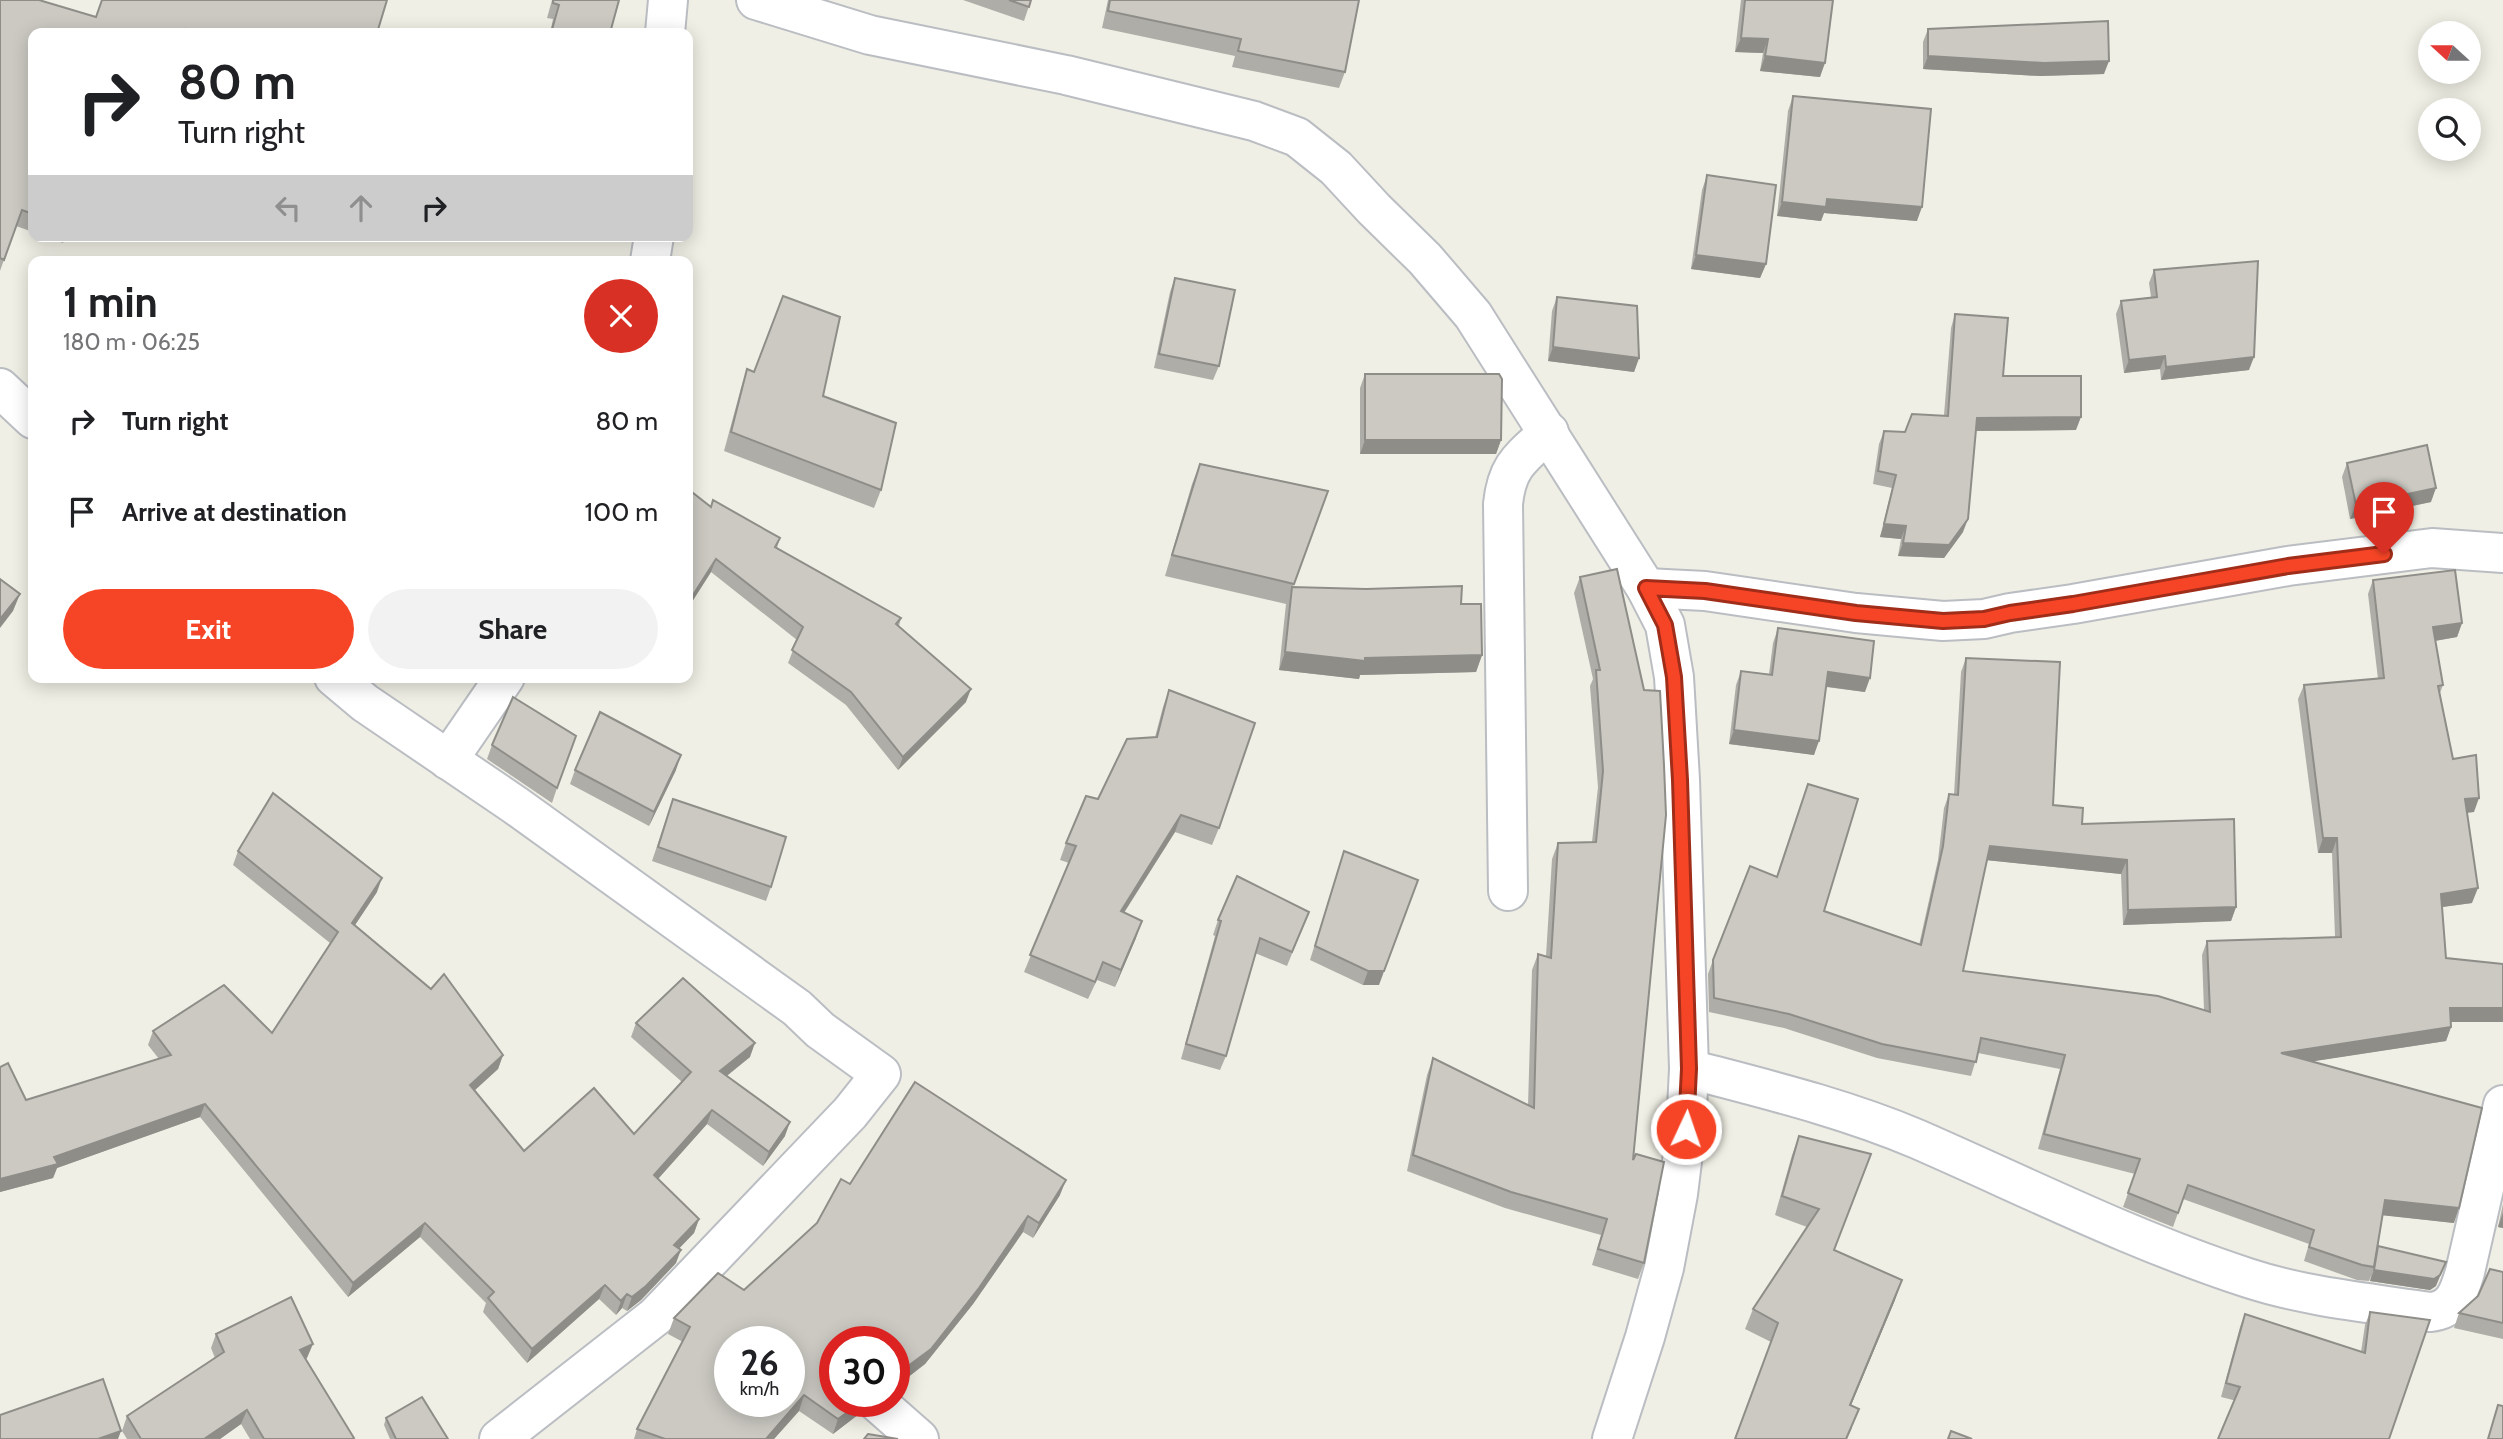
<!DOCTYPE html>
<html lang="en">
<head>
<meta charset="utf-8">
<style>
  :root { --surface:#fff; --page:#f2f2f2; --text:#202124; --muted:#757577; --accent:#f64526 }
  body { margin:0; font-family:Cabin,sans-serif; background:var(--page); color:var(--text); height:100vh; display:flex; flex-direction:column; font-size:26px; white-space:nowrap }
  * { box-sizing:border-box; margin:0 }
  p { font-size:23px; color:var(--muted) }
  .icon { flex:none; width:38px; height:38px; fill:none; stroke:currentColor; stroke-width:2; stroke-linecap:round; stroke-linejoin:round }
  .map { position:relative; flex:1; overflow:hidden }
  .sheet { position:absolute; left:28px; top:256px; width:665px; height:427px; display:flex; flex-direction:column; background:var(--surface); border-radius:14px; box-shadow:0 4px 18px #0003 }
  .sheet>* { flex:none }
  .banner { position:absolute; left:28px; top:28px; width:665px; height:214px; border-radius:14px; box-shadow:0 4px 18px #0003; background:#fff; color:var(--text); overflow:hidden }
  .needle { width:46px; rotate:291deg }
  .controls { position:absolute; left:2418px; top:21px; display:grid; gap:14px }
  .controls a { display:grid; place-items:center; width:63px; height:63px; border-radius:50%; background:var(--surface); box-shadow:0 4px 18px #0003; font-size:35px }
  .speed { position:absolute; left:714px; top:1326px; display:flex; gap:14px; font-size:35px; font-weight:700; text-align:center }
  .speed>* { display:grid; place-content:center; width:91px; height:91px; border-radius:50%; background:var(--surface); box-shadow:0 4px 18px #0003; line-height:1 }
  .speed small { font-size:18px; font-weight:400 }
  .speed .limit { border:10px solid #d22; background:#fff; color:#111 }
  .pin { position:absolute; display:grid; place-items:center; width:60px; height:60px; color:#fff; margin:-72px -30px; border-radius:50% 50% 50% 0; rotate:-45deg; box-shadow:0 0 7px #0007 }
  .pin .icon { rotate:45deg }
  .me { position:absolute; width:77px; margin:-38px; rotate:3deg; stroke-linejoin:round; filter:drop-shadow(0 0 5px #0008) }
  .turn { display:flex; align-items:center; gap:24px; height:147px; padding:0 35px; font-size:32px }
  .turn .icon { width:91px; height:91px; stroke-width:2.5 }
  .turn b { display:block; font-size:49px; line-height:60px }
  .lanes { display:flex; align-items:center; height:66px; padding:0 35px; background:#0003; justify-content:center; gap:35px; direction:ltr }
  .lanes .off { opacity:.35 }
  .round { display:grid; place-items:center; flex:none; width:74px; height:74px; border-radius:37px; background:var(--page) }
  .overview { display:flex; align-items:center; justify-content:space-between; height:119px; padding:0 35px }
  h1 { font-size:42px; font-weight:700; line-height:52px }
  .primary-button { display:flex; gap:14px; margin-top:auto; padding:14px 35px }
  .primary-button a { flex:1; height:80px; border-radius:42px; background:var(--accent); color:#fff; font-size:28px; font-weight:700; line-height:80px; text-align:center }
  .primary-button a+a { background:var(--page); color:var(--text) }
  ul { padding:0; list-style:none }
  li { display:flex; align-items:center; gap:21px; height:91px; padding:0 35px }
  li div { flex:1 }
  li b { display:block; font-size:26px }
  li em { font-style:normal }
  .map>svg:first-child { display:block }
  .lines { fill:none; stroke-linecap:round; stroke-linejoin:round }
  .minor-casing { stroke:#babdc2; stroke-width:42 }
  .minor { stroke:#fff; stroke-width:38 }
  .wall { fill:#afada7 }
  .shaded-wall { fill:#8e8d88 }
  .building { fill:#cbc9c2; stroke:#8e8d88; stroke-width:2; fill-rule:evenodd }
  .route-casing { stroke:#a02d19; stroke-width:18 }
  .route { stroke:#f64526; stroke-width:12 }
</style>
</head>
<body>
<div class="map">
<svg width="2503" height="1439" viewBox="0 0 2503 1439">
  <rect width="100%" height="100%" fill="#f0efe5"/>
  <g class="lines">
    <g class="minor-casing">
      <g id="minor">
        <path d="M756,0L870,35L1066,75L1254,121L1297,137L1336,168L1374,209L1425,259L1473,315L1646,588L1665,625L1674,677L1680,780L1689,1069L1686,1129L1678,1194L1664,1268L1645,1337L1612,1439"/>
        <path d="M665,33L668,0"/>
        <path d="M650,261L654,236"/>
        <path d="M0,388L33,419"/>
        <path d="M1646,588L1705,591L1856,613L1943,621L1984,619L2010,613L2073,604L2288,566L2432,548L2503,553"/>
        <path d="M334,677L365,703L515,805L797,1008L820,1030L881,1074L850,1113L656,1316L499,1439"/>
        <path d="M448,760L505,677"/>
        <path d="M1508,891L1503,504C1507,465 1521,458 1549,432"/>
        <path d="M1689,1069C1765,1089 1844,1108 1917,1139C2027,1187 2134,1241 2248,1278C2306,1297 2370,1303 2430,1312C2454,1310 2459,1292 2465,1272L2503,1105"/>
        <path d="M877,1402L919,1439"/>
      </g>
    </g>
    <use href="#minor" class="minor"/>
  </g>
  <g class="wall">
    <path d="M0,0L96,17L377,33H33V232L16,226L0,271Z"/>
    <path d="M552,0H619L610,33H550L553,19L547,18Z"/>
    <path d="M963,0H1031L1024,21Z"/>
    <path d="M1108,0H1359L1345,72L1339,88L1232,67L1235,56L1102,28Z"/>
    <path d="M1741,0H1833L1820,77L1760,71L1763,53L1735,52Z"/>
    <path d="M1928,29L2104,74L2040,76L1923,69V42Z"/>
    <path d="M1793,96L1917,221L1824,213L1821,221L1777,216L1788,111Z"/>
    <path d="M1707,175L1766,264L1760,278L1691,269L1702,190Z"/>
    <path d="M45,236H65L63,243Z"/>
    <path d="M2154,270L2249,370L2161,380L2160,369L2124,373L2116,314L2121,301L2151,297L2149,283Z"/>
    <path d="M1175,278L1219,366L1213,380L1154,368L1170,292Z"/>
    <path d="M1557,297L1639,358L1634,372L1548,361L1552,311Z"/>
    <path d="M1955,314L2003,376L2076,430L1976,431L1963,532L1944,558L1898,556L1901,539L1880,537L1892,488L1873,484L1879,444L1884,431L1905,432L1944,415L1951,328Z"/>
    <path d="M747,369L823,396L881,490L874,508L724,451L741,388Z"/>
    <path d="M1365,374L1501,440L1496,454H1360V388Z"/>
    <path d="M2347,463L2431,502L2350,519L2342,477Z"/>
    <path d="M1200,464L1328,491L1293,587L1461,604L1482,655L1476,672L1360,675L1359,679L1279,670L1286,604L1165,576L1192,484Z"/>
    <path d="M688,489L710,507L713,500L780,538L777,548L901,618L899,626L966,702L898,770L846,705L788,663L797,640L711,572L688,608Z"/>
    <path d="M1617,569L1633,1160L1644,1263L1638,1279L1592,1265L1601,1235L1505,1208L1407,1171L1427,1075L1433,1058L1528,1106L1532,970L1538,954L1546,956L1552,859L1558,843L1592,842L1598,787L1590,686L1593,679L1574,593L1580,577Z"/>
    <path d="M2373,580L2462,623L2457,637L2435,641L2443,685L2440,693L2453,759L2474,812L2467,813L2472,903L2442,907L2446,958L2503,964V1022H2451V1027L2446,1041L2313,1061L2454,1223L2383,1215L2378,1246L2436,1286L2430,1290L2370,1281L2371,1276L2369,1281L2357,1280L2304,1261L2309,1244L2183,1199L2173,1227L2123,1207L2135,1174L2038,1149L2060,1069L1978,1053L1971,1076L1877,1058L1784,1028L1709,1012L1708,974L1713,960L1824,911L1919,945L1938,860L1944,808L1949,794L1954,795L1961,672L1966,658L2053,805L2082,824L2236,907L2231,921L2123,925L2121,874L1987,860L1963,971L2204,1010L2202,955L2207,941L2335,937L2332,853H2318L2298,699L2304,685L2378,679L2368,594Z"/>
    <path d="M1778,628L1865,692L1826,687L1814,755L1729,744L1736,685L1741,671L1769,674L1773,643Z"/>
    <path d="M1169,690L1219,828L1212,845L1175,832L1124,913L1136,938L1115,987L1097,980L1088,999L1024,972L1069,863L1060,860L1066,843L1098,799L1155,737L1163,707Z"/>
    <path d="M492,745L557,788L552,803L487,759Z"/>
    <path d="M575,770H676L649,826L570,784Z"/>
    <path d="M668,813L771,887L766,901L652,861Z"/>
    <path d="M238,851L377,892L355,925L503,1055L498,1069L474,1091L524,1151L634,1134L682,1082L631,1037L636,1023L750,1057L727,1076L785,1136L763,1166L707,1124L658,1179L699,1219L694,1233L679,1248L676,1263L641,1300L627,1311L622,1308L616,1315L599,1299L527,1363L483,1312L486,1303L420,1237L348,1297L200,1117L57,1168L53,1178L0,1192V1067L26,1100L159,1059L148,1045L153,1031L272,1033L330,943L233,865Z"/>
    <path d="M1344,851L1379,985H1363L1310,960Z"/>
    <path d="M1309,912L1287,966L1255,953L1226,1056L1220,1070L1181,1059L1215,936L1213,935L1218,920Z"/>
    <path d="M1799,1136L1834,1250L1895,1300L1851,1405L1852,1428L1847,1439H1735L1771,1342L1745,1329L1753,1309L1807,1227L1775,1215L1792,1155Z"/>
    <path d="M850,1184L1060,1195L1033,1238L1023,1232L973,1304L925,1364L894,1388V1342H835L859,1414L833,1434L799,1411L774,1439H634L637,1429L683,1342L668,1334L674,1318L744,1290L817,1223Z"/>
    <path d="M2503,1204V1228L2498,1227Z"/>
    <path d="M2503,1272V1339L2454,1328L2459,1313Z"/>
    <path d="M2370,1312L2389,1439L2221,1397L2240,1327L2245,1314L2361,1352L2365,1325Z"/>
    <path d="M216,1334L307,1358L306,1359L354,1438L353,1439H250L241,1424L220,1439H127L122,1431L127,1416L215,1358L211,1348Z"/>
    <path d="M386,1418L448,1439H390L384,1425Z"/>
  </g>
  <g class="shaded-wall">
    <path d="M1741,38L1768,39L1763,53L1735,52Z"/>
    <path d="M1765,56L1825,63L1820,77L1760,71Z"/>
    <path d="M1928,56L2109,61L2104,74L2040,76L1923,69Z"/>
    <path d="M1827,199L1922,207L1917,221L1824,213L1821,221L1777,216L1782,202Z"/>
    <path d="M1696,255L1766,264L1760,278L1691,269Z"/>
    <path d="M1553,347L1639,358L1634,372L1548,361Z"/>
    <path d="M2165,356L2160,369L2124,373L2129,360Z"/>
    <path d="M2254,357L2249,370L2161,380L2166,367Z"/>
    <path d="M2081,417L2076,430L1972,431L1977,418Z"/>
    <path d="M1365,440H1501L1496,454H1360Z"/>
    <path d="M2436,488L2431,502L2350,519L2356,505Z"/>
    <path d="M1968,519L1963,532L1944,558L1898,556L1903,543Z"/>
    <path d="M1884,524L1906,526L1901,539L1880,537Z"/>
    <path d="M716,559L711,572L688,608L693,595Z"/>
    <path d="M20,594L13,611L0,628V619Z"/>
    <path d="M2462,623L2457,637L2428,642L2433,627Z"/>
    <path d="M1285,652L1365,658L1482,655L1476,672L1360,675L1359,679L1279,670Z"/>
    <path d="M1828,672L1870,678L1865,692L1822,686Z"/>
    <path d="M971,689L966,702L898,770L903,757Z"/>
    <path d="M1734,730L1819,741L1814,755L1729,744Z"/>
    <path d="M681,755L676,770L649,826L654,812Z"/>
    <path d="M2479,798L2474,812L2459,813L2465,799Z"/>
    <path d="M1181,815L1175,832L1114,928L1121,911Z"/>
    <path d="M2323,838H2337L2332,853H2318Z"/>
    <path d="M1990,846L2127,860L2121,874L1985,860Z"/>
    <path d="M382,878L377,892L347,937L352,923Z"/>
    <path d="M1418,880L1379,985H1363L1368,971Z"/>
    <path d="M2478,888L2472,903L2435,908L2441,894Z"/>
    <path d="M2236,907L2231,921L2123,925L2128,910Z"/>
    <path d="M1142,921L1136,938L1115,987L1121,970Z"/>
    <path d="M2450,1008H2503V1022H2444Z"/>
    <path d="M2451,1027L2446,1041L2276,1067L2281,1053Z"/>
    <path d="M755,1043L750,1057L715,1085L720,1071Z"/>
    <path d="M503,1055L498,1069L465,1099L470,1085Z"/>
    <path d="M205,1104L200,1117L57,1168L53,1178L0,1192V1179L54,1157Z"/>
    <path d="M712,1110L707,1124L649,1189L654,1175Z"/>
    <path d="M790,1122L785,1136L763,1166L769,1152Z"/>
    <path d="M1066,1180L1060,1195L1033,1238L1039,1223Z"/>
    <path d="M2385,1200L2459,1208L2454,1223L2380,1215Z"/>
    <path d="M2503,1213V1228L2498,1227Z"/>
    <path d="M1028,1216L1023,1232L973,1304L925,1364L894,1388L900,1372Z"/>
    <path d="M699,1219L694,1233L669,1259L674,1245Z"/>
    <path d="M425,1223L420,1237L348,1297L353,1283Z"/>
    <path d="M681,1250L676,1263L641,1300L627,1311L632,1297Z"/>
    <path d="M2446,1262L2436,1286L2430,1290L2370,1281L2374,1270Z"/>
    <path d="M1902,1280L1895,1300L1843,1424L1850,1405Z"/>
    <path d="M605,1285L599,1299L527,1363L532,1349Z"/>
    <path d="M627,1294L622,1308L616,1315L621,1301Z"/>
    <path d="M313,1344L307,1358L295,1364L300,1350Z"/>
    <path d="M804,1395L799,1411L774,1439H766Z"/>
    <path d="M861,1402H864L859,1414L833,1434L838,1419Z"/>
    <path d="M247,1410L241,1424L220,1439H204Z"/>
    <path d="M121,1431L118,1439H98Z"/>
  </g>
  <g class="building">
    <path d="M0,0H39L96,17L102,0H387L377,33H199L185,29L183,33H33V214L22,210L4,260L0,258Z"/>
    <path d="M553,0H619L610,33H551L559,5L553,3Z"/>
    <path d="M1009,0H1031L1029,7Z"/>
    <path d="M1110,0H1359L1345,72L1238,51L1241,39L1108,11Z"/>
    <path d="M1745,0H1833L1825,63L1765,56L1768,39L1741,38Z"/>
    <path d="M2108,21L2109,61L2044,63L1928,56V29Z"/>
    <path d="M1793,96L1931,109L1922,207L1827,199L1826,207L1782,202Z"/>
    <path d="M1707,175L1776,185L1766,264L1696,255Z"/>
    <path d="M2258,261L2254,357L2166,367L2165,356L2129,360L2121,301L2157,297L2154,270Z"/>
    <path d="M1175,278L1235,290L1219,366L1159,354Z"/>
    <path d="M783,296L840,317L823,396L896,423L881,490L731,432L747,369L754,372Z"/>
    <path d="M1557,297L1637,306L1639,358L1553,347Z"/>
    <path d="M1955,314L2008,318L2003,376H2081V417L1977,418L1968,519L1949,545L1903,543L1906,526L1884,524L1896,475L1878,471L1884,431L1905,432L1912,414L1948,416Z"/>
    <path d="M1365,374H1499L1502,379L1501,440H1365Z"/>
    <path d="M2427,445L2436,488L2356,505L2347,463Z"/>
    <path d="M1200,464L1328,491L1294,584L1172,555Z"/>
    <path d="M688,489L711,507L713,500L780,538L775,547L901,618L896,624L971,689L903,757L851,692L792,650L803,627L716,559L693,595L688,592Z"/>
    <path d="M1617,569L1644,690L1660,691L1664,765L1666,815L1633,1160L1636,1154L1664,1162L1644,1263L1598,1249L1607,1219L1511,1192L1413,1155L1433,1058L1534,1108L1538,954L1551,958L1558,843L1596,842L1603,771L1596,670H1600L1580,577Z"/>
    <path d="M2455,570L2462,623L2433,627L2443,685L2438,686L2453,759L2476,755L2479,798L2465,799L2478,888L2441,894L2446,958L2503,964V1008H2450L2451,1027L2281,1053L2482,1108L2459,1208L2385,1200L2374,1267L2362,1265L2309,1247L2314,1230L2188,1185L2178,1213L2128,1193L2140,1159L2044,1134L2065,1055L1981,1038L1976,1062L1882,1044L1789,1014L1714,998L1713,960L1750,866L1777,877L1808,784L1858,799L1824,911L1921,945L1943,846L1949,794L1958,795L1966,658L2060,662L2053,805L2083,808L2082,824L2234,819L2236,907L2128,910L2127,860L1990,846L1963,971L2158,996L2210,1012L2207,941L2341,937L2337,838H2323L2304,685L2384,678L2373,580Z"/>
    <path d="M0,579L20,594L0,619Z"/>
    <path d="M1462,586L1461,604H1481L1482,655L1365,658V661L1285,652L1292,587L1366,589Z"/>
    <path d="M1778,628L1874,641L1870,678L1828,672L1819,741L1734,730L1741,671L1772,675Z"/>
    <path d="M1169,690L1255,723L1219,828L1181,815L1121,911L1142,921L1121,970L1103,962L1095,982L1030,955L1076,846L1066,843L1086,796L1098,799L1127,739L1157,737Z"/>
    <path d="M513,697L576,736L557,788L492,745Z"/>
    <path d="M600,712L681,755L654,812L575,770Z"/>
    <path d="M273,793L382,878L352,923L431,989L444,974L503,1055L470,1085L524,1151L594,1088L634,1134L691,1072L636,1023L683,978L755,1043L720,1071L790,1122L769,1152L712,1110L654,1175L699,1219L674,1245L681,1250L646,1286L632,1297L627,1294L621,1301L605,1285L532,1349L488,1298L494,1292L425,1223L353,1283L205,1104L54,1157L58,1164L0,1179V1067L8,1063L26,1100L171,1055L153,1031L224,985L272,1033L338,932L238,851Z"/>
    <path d="M673,799L786,837L771,887L658,847Z"/>
    <path d="M1344,851L1418,880L1384,971H1368L1315,946Z"/>
    <path d="M1237,876L1309,912L1292,952L1260,938L1226,1056L1186,1044L1221,921L1218,920Z"/>
    <path d="M915,1082L1066,1180L1039,1223L1028,1216L979,1288L931,1349L900,1372L894,1369V1342H835V1402H861L838,1419L804,1395L766,1439H665L637,1429L690,1327L674,1318L718,1273L744,1290L817,1223L841,1179L850,1184ZM730,1342H789V1402H730Z"/>
    <path d="M1799,1136L1871,1154L1834,1250L1902,1280L1850,1405L1859,1409L1846,1439H1735L1778,1323L1753,1309L1819,1209L1782,1196Z"/>
    <path d="M2378,1246L2446,1262L2440,1275L2434,1279L2374,1270Z"/>
    <path d="M2490,1269L2503,1272V1323L2459,1313L2478,1296Z"/>
    <path d="M291,1297L313,1344L300,1350L354,1438L352,1439H264L247,1410L204,1439H141L127,1416L224,1352L216,1334Z"/>
    <path d="M2370,1312L2430,1320L2389,1439H2218L2240,1387L2226,1383L2245,1314L2365,1353Z"/>
    <path d="M103,1379L121,1431L98,1439H0V1415Z"/>
    <path d="M422,1397L448,1439H396L386,1418Z"/>
    <path d="M2498,1405L2503,1406V1439H2488Z"/>
    <path d="M1951,1431L1972,1439H1948Z"/>
    <path d="M868,1434L898,1439H864Z"/>
  </g>
  <g class="lines">
    <g class="route-casing">
      <path id="route" d="M1686,1129L1689,1069L1680,780L1674,677L1665,625L1646,588L1705,591L1856,613L1943,621L1984,619L2010,613L2073,604L2288,566L2384,554"/>
    </g>
    <use href="#route" class="route"/>
  </g>
</svg>
<div class="controls">
<a><svg class="needle" viewBox="-14 -14 28 28"><path d="M0-13l5 13h-10z" fill="#e53935"/><path d="M0 13l5-13h-10z" fill="#757577"/></svg></a>
<a><svg class="icon" aria-label="search" viewBox="0 0 24 24"><circle cx="10" cy="10" r="6"/><path d="M15 15l6 6"/></svg></a>
</div>
<div class="speed"><div>26<small>km/h</small></div><div class="limit">30</div></div>
<div class="pin" style="left:2384px;top:554px;background:#d93025"><svg class="icon" aria-label="arrive" viewBox="0 0 24 24"><path d="M6 21V4h12l-3 4 3 4H6"/></svg></div>
<svg class="me" style="left:1686px;top:1129px" viewBox="-20 -20 40 40"><circle r="17" fill="#f64526" stroke="#fff" stroke-width="3"/><path d="M0-11L8 9 0 5-8 9z" fill="#fff"/></svg>
<div class="banner">
<div class="turn"><svg class="icon" aria-label="right" viewBox="0 0 24 24"><path d="M7 20v-9h11M14 6l5 5-5 5"/></svg><div><b>80 m</b>Turn right</div></div>
<div class="lanes"><svg class="icon off" aria-label="left" viewBox="0 0 24 24"><path d="M17 20v-9H6M10 6l-5 5 5 5"/></svg><svg class="icon off" aria-label="ahead" viewBox="0 0 24 24"><path d="M12 20V5M6 11l6-6 6 6"/></svg><svg class="icon" aria-label="right" viewBox="0 0 24 24"><path d="M7 20v-9h11M14 6l5 5-5 5"/></svg></div>
</div>
<section class="sheet">
<div class="overview"><div><h1>1 min</h1><p>180 m · 06:25</p></div><a class="round" style="background:#d93025;color:#fff"><svg class="icon" aria-label="close" viewBox="0 0 24 24"><path d="M6 6l12 12M18 6L6 18"/></svg></a></div>
<ul>
<li><svg class="icon" aria-label="right" viewBox="0 0 24 24"><path d="M7 20v-9h11M14 6l5 5-5 5"/></svg><div><b>Turn right</b></div><em>80 m</em></li>
<li><svg class="icon" aria-label="arrive" viewBox="0 0 24 24"><path d="M6 21V4h12l-3 4 3 4H6"/></svg><div><b>Arrive at destination</b></div><em>100 m</em></li>
</ul>
<div class="primary-button"><a>Exit</a><a>Share</a></div>
</section>
</div>
</body>
</html>
